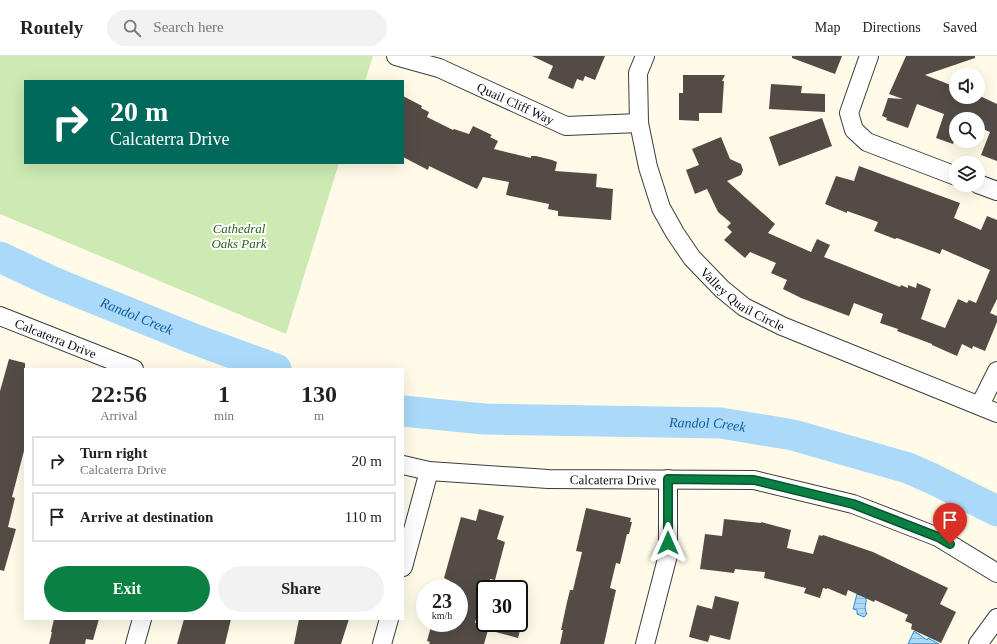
<!DOCTYPE html>
<html lang="en">
<head>
<meta charset="utf-8">
<style>
  :root { --surface:#fff; --page:#f2f2f2; --text:#222; --muted:#767676; --line:#e0e0e0; --accent:#0b8043 }
  body { margin:0; font-family:Georgia,serif; background:var(--page); color:var(--text); height:100vh; display:flex; flex-direction:column; font-size:15px; white-space:nowrap }
  * { box-sizing:border-box; margin:0 }
  p { font-size:13px; color:var(--muted) }
  .icon { flex:none; width:22px; height:22px; fill:none; stroke:currentColor; stroke-width:2; stroke-linecap:round; stroke-linejoin:round }
  .map { position:relative; flex:1; overflow:hidden }
  .details { position:absolute; left:24px; top:312px; width:380px; height:252px; display:flex; flex-direction:column; background:var(--surface); border-radius:0px; box-shadow:0 4px 16px #0002 }
  .details>* { flex:none }
  .hud { position:absolute; left:24px; top:24px; width:380px; height:84px; border-radius:0px; box-shadow:0 4px 16px #0002; background:#00695c; color:#fff; overflow:hidden }
  .buttons { position:absolute; left:949px; top:12px; display:grid; gap:8px }
  .buttons a { display:grid; place-items:center; width:36px; height:36px; border-radius:50%; background:var(--surface); box-shadow:0 4px 16px #0002; font-size:20px }
  .speed { position:absolute; left:416px; top:524px; display:flex; gap:8px; font-size:20px; font-weight:700; text-align:center }
  .speed>* { display:grid; place-content:center; width:52px; height:52px; border-radius:50%; background:var(--surface); box-shadow:0 4px 16px #0002; line-height:1 }
  .speed small { font-size:10px; font-weight:400 }
  .speed .limit { border:2px solid #111; border-radius:6px; background:#fff; color:#111 }
  .pin { position:absolute; display:grid; place-items:center; width:34px; height:34px; color:#fff; margin:-41px -17px; border-radius:50% 50% 50% 0; rotate:-45deg; box-shadow:0 0 4px #0007 }
  .pin .icon { rotate:45deg }
  .me { position:absolute; width:44px; margin:-22px; rotate:0deg; stroke-linejoin:round; filter:drop-shadow(0 0 3px #0008) }
  .turn { display:flex; align-items:center; gap:14px; height:84px; padding:0 20px; font-size:18px }
  .turn .icon { width:52px; height:52px; stroke-width:2.5 }
  .turn b { display:block; font-size:28px; line-height:34px }
  .eta { display:flex; justify-content:space-evenly; align-items:center; height:68px; text-align:center }
  .eta b { font-size:24px; font-weight:700; line-height:28px }
  .primary-button { display:flex; gap:8px; margin-top:auto; padding:8px 20px }
  .primary-button a { flex:1; height:46px; border-radius:24px; background:var(--accent); color:#fff; font-size:16px; font-weight:700; line-height:46px; text-align:center }
  .primary-button a+a { background:var(--page); color:var(--text) }
  ul { padding:0; list-style:none }
  li { display:flex; align-items:center; gap:12px; height:50px; margin:0 8px 6px; padding:0 12px; border:2px solid var(--line); border-radius:0px }
  li div { flex:1 }
  li b { display:block; font-size:15px }
  li em { font-style:normal }
  header { display:flex; align-items:center; gap:24px; box-sizing:border-box; height:56px; padding:0 20px; background:var(--surface); border-bottom:1px solid var(--line) }
  header strong { font-size:19px }
  nav { display:flex; gap:22px; margin-inline-start:auto; font-size:14px }
  .search { width:280px; height:36px; background:var(--page); display:flex; align-items:center; gap:10px; box-sizing:border-box; padding:0 14px; border-radius:22px; color:var(--muted); font-size:15px }
  .map>svg:first-child { display:block }
  .park { fill:#cceab1 }
  .water { fill:url(#water-rules); stroke:#2e8cd2 }
  .lines { fill:none; stroke-linecap:round; stroke-linejoin:round }
  .river { stroke:#aad9f9; stroke-width:31 }
  .building { fill:#534c46 }
  .minor-casing { stroke:#3d3d3d; stroke-width:20 }
  .minor { stroke:#fff; stroke-width:18 }
  .route-casing { stroke:#07532c; stroke-width:10 }
  .route { stroke:#0b8043; stroke-width:7 }
  .labels { text-anchor:middle; stroke-width:4; stroke-linejoin:round; paint-order:stroke }
  .street-label { font-size:13px; fill:#0a0a0a; stroke:#fff }
  .park-label { font-size:13px; font-style:italic; fill:#266319; stroke:#fff }
  .water-label { font-size:14px; font-style:italic; fill:#105ca0; stroke:#fff }
</style>
</head>
<body>
<header>
<strong>Routely</strong>
<div class="search"><svg class="icon" aria-label="search" viewBox="0 0 24 24"><circle cx="10" cy="10" r="6"/><path d="M15 15l6 6"/></svg>Search here</div>
<nav><a>Map</a><a>Directions</a><a>Saved</a></nav>
</header>
<div class="map">
<svg width="997" height="588" viewBox="0 0 997 588">
  <defs>
    <pattern id="water-rules" width="6" height="5" patternUnits="userSpaceOnUse"><rect width="6" height="5" fill="#aad9f9"/><path d="M0 2.5h6" fill="none" stroke="#91b9d4"/></pattern>
  </defs>
  <rect width="100%" height="100%" fill="#fffbe8"/>
  <path class="park" d="M0,0H373L365,25H25V107H339L286,278L0,158Z"/>
  <g class="water">
    <path d="M857,538L866,541C867,549 863,551 867,558L864,561L857,558V554L853,553Z"/>
    <path d="M914,575L927,584L928,582L939,588H908Z"/>
  </g>
  <g class="lines">
    <g class="river">
      <path id="s1" d="M0,201L53,226L194,283L276,313"/>
      <path id="s2" d="M403,355L484,363L721,367L793,379L908,412L933,423L997,455"/>
    </g>
  </g>
  <g class="building">
    <path d="M532,0H605L595,24L585,20L583,25L577,23L573,33L548,22L553,10Z"/>
    <path d="M792,0H842L835,18L792,2Z"/>
    <path d="M906,0H975V2L925,19L956,31V41H982L997,48V105L981,99L990,76L978,71V63H956V79L953,88L936,82L944,58L917,48L908,72L886,64L887,62L882,60L888,42L903,43L889,38Z"/>
    <path d="M683,19H725L722,25H724L722,57H699V65L679,64V37H683Z"/>
    <path d="M771,28L802,30L801,37L825,38V56L769,53Z"/>
    <path d="M403,40L422,50L421,52L429,56L427,61L453,74L454,73L469,78L473,70L492,79L490,81L498,85L494,93L531,102V100H536L552,104L557,106L555,115L597,118L596,131L613,133L611,164L558,160V155L548,153L549,148L506,139L509,126L483,121L477,133L429,110L428,114L403,101Z"/>
    <path d="M822,62L832,90L779,110L769,81Z"/>
    <path d="M721,81L730,103L741,108L743,114L741,119L727,125L775,168L768,177L811,196L817,183L830,189L824,201L900,231L901,229L908,232V229L916,232L917,227L931,233L921,263L945,272L958,243L967,247L969,244L976,247L990,214L942,193L940,198L897,182L895,183L874,175L878,166L847,155V157L825,148L836,120L854,125L859,110L960,147L954,162L981,174L987,160L997,164V243L990,257L997,260V266L985,295L973,290L972,293L962,288L957,300L932,289V288L897,275L898,273L880,267L883,258L854,247L849,260L801,242L783,233L787,224L771,217L776,207L750,196L745,202L724,184L732,176L727,171L731,167L718,156L707,133L695,138L686,114L699,109L692,93Z"/>
    <path d="M9,303L25,307V391L12,441L15,442L8,471L16,473L4,515L0,514V335Z"/>
    <path d="M586,452L631,462L630,466H632L629,478H627L620,508L616,507L610,532L616,534L604,588H560L563,574H561L567,546L570,534H573L582,496L576,495Z"/>
    <path d="M479,453L504,460L497,483L505,486L495,524L490,523V524H487L475,567H522L518,582L488,574L484,588H429L430,586L427,585L432,567H459V533H448L450,525L444,522L461,461L476,465Z"/>
    <path d="M724,463L761,467V466L791,474L787,492L813,498L819,479L822,480L823,479L873,496L948,532L940,548L956,556L941,587L911,573L912,568L905,565L908,559L875,544L874,546L848,534L846,540L827,532V533L823,532L820,542L804,537L806,532L764,522L765,516L735,513L734,517L700,513L705,478L722,480Z"/>
    <path d="M715,540L739,546L730,584L710,579L708,586L689,581L697,549L712,553Z"/>
    <path d="M54,563H99L93,584L86,583L85,588H49L52,576H51Z"/>
    <path d="M184,563H231L225,588H177Z"/>
    <path d="M299,563H349L341,588H294Z"/>
  </g>
  <g class="lines">
    <g class="minor-casing">
      <g id="minor">
        <path id="s3" d="M396,0L439,12L566,70L639,67"/>
        <path id="s4" d="M645,0L638,17L639,67L648,111L661,152L675,177L692,202L722,233L744,251L782,270L997,357"/>
        <path d="M869,0L849,57L854,74L867,86L956,120"/>
        <path d="M978,128L997,135"/>
        <path id="s5" d="M0,260L134,313"/>
        <path d="M980,349L997,315"/>
        <path id="s6" d="M403,409L429,415L548,423L754,424L853,448L938,481L997,517"/>
        <path d="M403,511L429,415"/>
        <path d="M135,588L142,563"/>
        <path d="M382,588L389,563"/>
        <path d="M645,588L668,499V423"/>
        <path d="M978,588L997,562"/>
      </g>
    </g>
    <use href="#minor" class="minor"/>
  </g>
  <g class="lines">
    <g class="route-casing">
      <path id="route" d="M668,487V423L754,424L853,448L938,481L950,488"/>
    </g>
    <use href="#route" class="route"/>
  </g>
  <g class="labels">
    <g class="street-label">
      <text dy="5" stroke="none"><textPath href="#s3" startOffset="129">Quail Cliff Way</textPath></text>
      <text dy="5" stroke="none"><textPath href="#s4" startOffset="281">Valley Quail Circle</textPath></text>
      <text dy="5" stroke="none"><textPath href="#s5" startOffset="60">Calcaterra Drive</textPath></text>
      <text dy="5" stroke="none"><textPath href="#s6" startOffset="211">Calcaterra Drive</textPath></text>
    </g>
    <g class="park-label">
      <text x="239" y="177">Cathedral<tspan x="239" dy="15">Oaks Park</tspan></text>
    </g>
    <g class="water-label">
      <text dy="5" stroke="none"><textPath href="#s1" startOffset="149">Randol Creek</textPath></text>
      <text dy="5" stroke="none"><textPath href="#s2" startOffset="305">Randol Creek</textPath></text>
    </g>
  </g>
</svg>
<div class="buttons">
<a><svg class="icon" aria-label="sound" viewBox="0 0 24 24"><path d="M4 9h4l5-4v14l-5-4H4zM17 9q2 3 0 6"/></svg></a>
<a><svg class="icon" aria-label="search" viewBox="0 0 24 24"><circle cx="10" cy="10" r="6"/><path d="M15 15l6 6"/></svg></a>
<a><svg class="icon" aria-label="layers" viewBox="0 0 24 24"><path d="M12 4l9 5-9 5-9-5zM3 14l9 5 9-5"/></svg></a>
</div>
<div class="speed"><div>23<small>km/h</small></div><div class="limit">30</div></div>
<div class="pin" style="left:950px;top:488px;background:#d93025"><svg class="icon" aria-label="arrive" viewBox="0 0 24 24"><path d="M6 21V4h12l-3 4 3 4H6"/></svg></div>
<svg class="me" style="left:668px;top:487px" viewBox="-20 -20 40 40"><path d="M0-17L14 15 0 8-14 15z" fill="#0b8043" stroke="#fff" stroke-width="4"/></svg>
<div class="hud">
<div class="turn"><svg class="icon" aria-label="right" viewBox="0 0 24 24"><path d="M7 20v-9h11M14 6l5 5-5 5"/></svg><div><b>20 m</b>Calcaterra Drive</div></div>
</div>
<section class="details">
<div class="eta">
<div><b>22:56</b><p>Arrival</p></div>
<div><b>1</b><p>min</p></div>
<div><b>130</b><p>m</p></div>
</div>
<ul>
<li><svg class="icon" aria-label="right" viewBox="0 0 24 24"><path d="M7 20v-9h11M14 6l5 5-5 5"/></svg><div><b>Turn right</b><p>Calcaterra Drive</p></div><em>20 m</em></li>
<li><svg class="icon" aria-label="arrive" viewBox="0 0 24 24"><path d="M6 21V4h12l-3 4 3 4H6"/></svg><div><b>Arrive at destination</b></div><em>110 m</em></li>
</ul>
<div class="primary-button"><a>Exit</a><a>Share</a></div>
</section>
</div>
</body>
</html>
